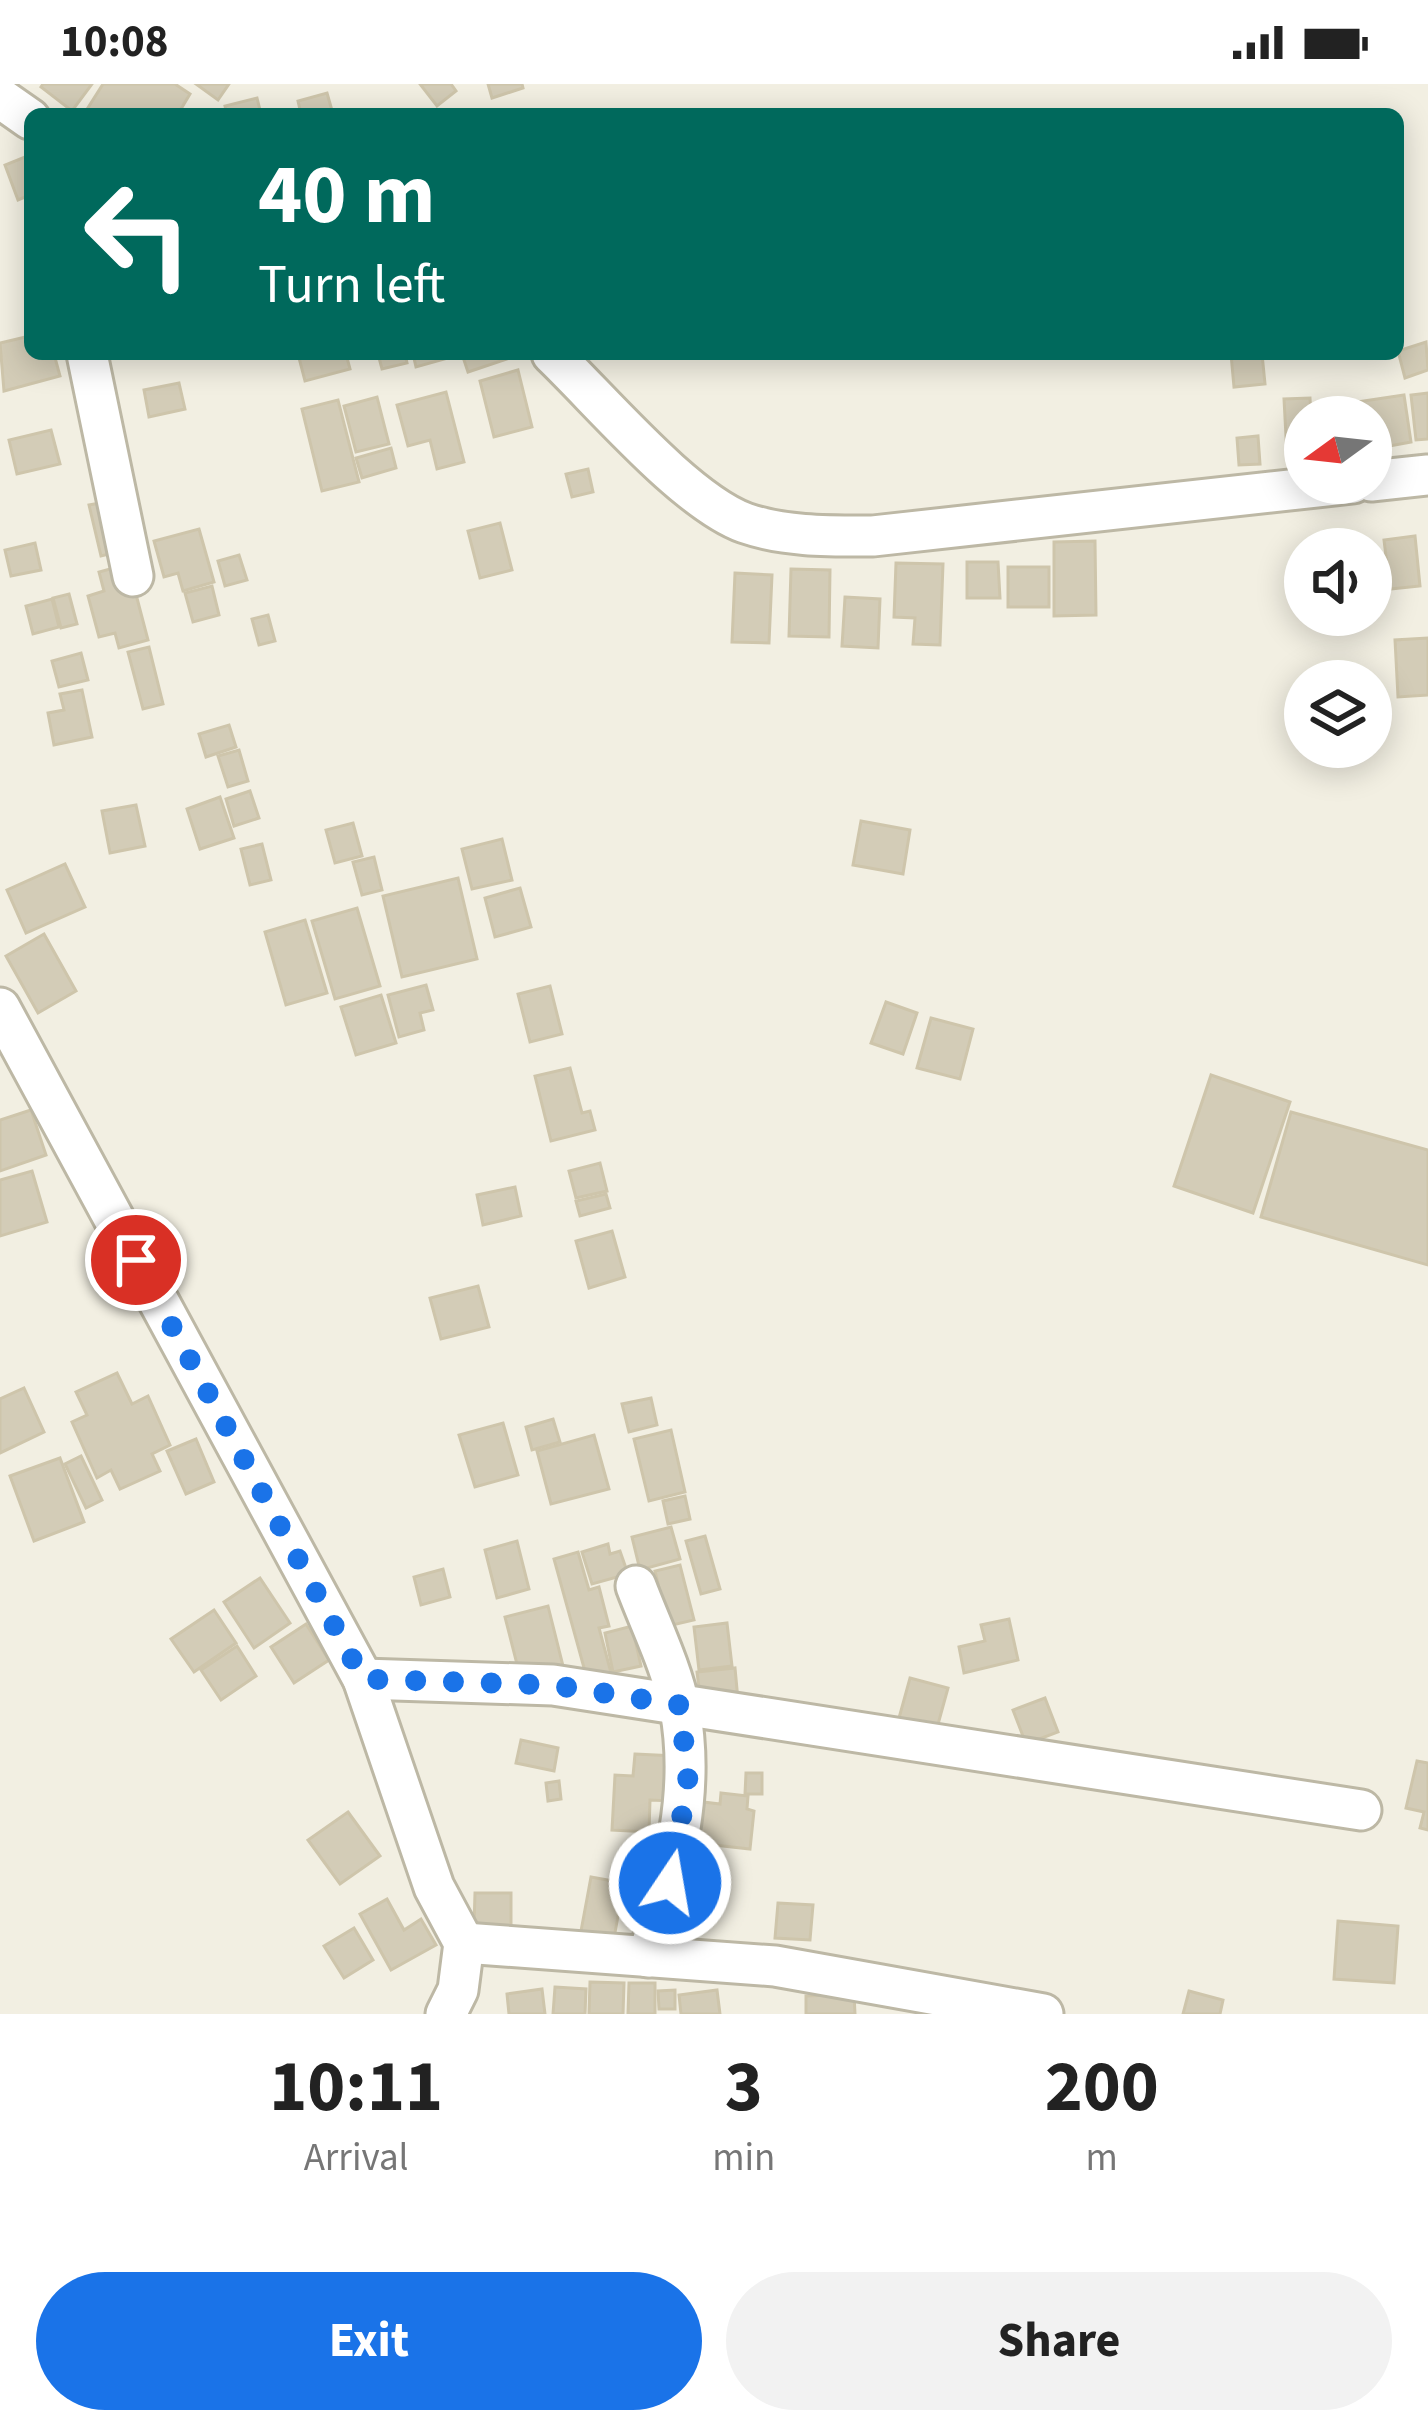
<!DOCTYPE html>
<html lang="en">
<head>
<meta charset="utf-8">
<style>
  :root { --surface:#fff; --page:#f2f2f2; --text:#222; --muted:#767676; --accent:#1a73e8 }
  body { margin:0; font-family:"Source Sans 3",sans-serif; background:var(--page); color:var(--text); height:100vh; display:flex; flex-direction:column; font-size:45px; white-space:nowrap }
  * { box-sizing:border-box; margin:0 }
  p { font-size:39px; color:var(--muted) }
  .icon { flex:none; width:66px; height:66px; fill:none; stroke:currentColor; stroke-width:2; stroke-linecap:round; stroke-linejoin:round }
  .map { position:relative; height:1930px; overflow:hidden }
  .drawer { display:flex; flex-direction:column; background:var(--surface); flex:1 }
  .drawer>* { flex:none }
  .hud { position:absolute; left:24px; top:24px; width:1380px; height:252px; border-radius:18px; box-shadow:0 6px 30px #0003; background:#00695c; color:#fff; overflow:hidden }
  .needle { width:78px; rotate:255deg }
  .tools { position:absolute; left:1284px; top:312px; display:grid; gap:24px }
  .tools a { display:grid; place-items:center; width:108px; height:108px; border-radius:50%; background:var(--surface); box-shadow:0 6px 30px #0003; font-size:60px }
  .pin { position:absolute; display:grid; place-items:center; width:102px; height:102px; color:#fff; margin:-51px; border:6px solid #fff; border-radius:50%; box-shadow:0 3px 12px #0007 }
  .me { position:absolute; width:132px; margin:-66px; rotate:12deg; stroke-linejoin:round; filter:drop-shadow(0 0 9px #0008) }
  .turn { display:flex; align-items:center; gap:42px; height:252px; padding:0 36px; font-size:54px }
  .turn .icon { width:156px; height:156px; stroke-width:2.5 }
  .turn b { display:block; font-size:84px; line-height:102px }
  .eta { display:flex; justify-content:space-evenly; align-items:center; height:204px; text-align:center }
  .eta b { font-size:72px; font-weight:700; line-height:84px }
  .cta { display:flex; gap:24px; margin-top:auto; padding:24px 36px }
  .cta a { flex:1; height:138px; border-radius:72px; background:var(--accent); color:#fff; font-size:48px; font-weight:700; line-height:138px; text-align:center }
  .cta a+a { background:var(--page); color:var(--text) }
  .status { display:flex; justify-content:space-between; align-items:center; height:84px; padding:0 60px; background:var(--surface); direction:ltr }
  .status svg { height:33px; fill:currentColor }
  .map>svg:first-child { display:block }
  .building { fill:#d3ccb7; stroke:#cec5ab; stroke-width:3 }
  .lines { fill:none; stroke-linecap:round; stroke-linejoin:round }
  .minor-casing { stroke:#bdb8a5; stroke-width:45 }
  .minor { stroke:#fff; stroke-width:39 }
  .route { stroke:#1a73e8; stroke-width:21; stroke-dasharray:0 37.8 }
</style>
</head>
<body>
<div class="status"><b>10:08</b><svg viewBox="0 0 49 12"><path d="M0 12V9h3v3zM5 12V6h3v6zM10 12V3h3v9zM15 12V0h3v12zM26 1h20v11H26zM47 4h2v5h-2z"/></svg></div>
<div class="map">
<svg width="1428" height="1930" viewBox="0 0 1428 1930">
  <rect width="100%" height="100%" fill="#f2efe2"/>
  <g class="building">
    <path d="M43,0H92L72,27L41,3Z"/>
    <path d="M103,0H175L190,10L178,30H84Z"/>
    <path d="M196,0H229L218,16Z"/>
    <path d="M420,0H451L456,7L437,22Z"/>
    <path d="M488,0H522L523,4L492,14Z"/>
    <path d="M327,9L333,30H301L298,17Z"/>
    <path d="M257,14L261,30H227L225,22Z"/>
    <path d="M30,71V111L18,116L5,81Z"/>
    <path d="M30,252V270H54L60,292L4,307L0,259Z"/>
    <path d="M1426,258L1428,286L1405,294L1398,267Z"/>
    <path d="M298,270H346L350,285L305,297Z"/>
    <path d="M378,270H405L407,279L382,285Z"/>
    <path d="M413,270H447L448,274L416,283Z"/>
    <path d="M462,270H508L510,274L468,288Z"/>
    <path d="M1231,270H1262L1265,300L1234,303Z"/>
    <path d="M518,286L532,343L494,353L480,297Z"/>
    <path d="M179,299L185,325L149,333L144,306Z"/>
    <path d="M446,308L464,378L437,385L430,356L408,362L397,321Z"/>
    <path d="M1428,309V355L1416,356L1411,311Z"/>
    <path d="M1404,311L1411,358L1384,363L1381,346L1371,347V333H1359L1357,318Z"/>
    <path d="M377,313L389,360L356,368L344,322Z"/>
    <path d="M1310,314L1311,333H1305V371H1287L1284,315Z"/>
    <path d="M338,316L359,398L322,407L302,325Z"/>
    <path d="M51,346L60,380L17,390L9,356Z"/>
    <path d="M1258,352L1260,380L1239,381L1237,354Z"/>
    <path d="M391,364L396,384L362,394L356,374Z"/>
    <path d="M588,385L593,408L572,413L566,390Z"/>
    <path d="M111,417L122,467L101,472L89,421Z"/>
    <path d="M500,439L512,486L480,494L468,447Z"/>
    <path d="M199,445L214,498L183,507L178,489L164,493L154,457Z"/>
    <path d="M1415,452L1420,502L1390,505L1384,456Z"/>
    <path d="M1095,457L1096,531L1054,532V458Z"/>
    <path d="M35,459L41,486L11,492L5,466Z"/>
    <path d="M239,471L247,496L225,502L218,477Z"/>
    <path d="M967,478H998L1000,514H967Z"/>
    <path d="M896,479L943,480L940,561L913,560L915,534L894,533Z"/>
    <path d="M128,480L148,556L119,564L115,549L99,553L88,512L104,507L99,488Z"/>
    <rect x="1008" y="483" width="41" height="40"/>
    <path d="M791,485L830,486L829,553L789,552Z"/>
    <path d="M735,489L772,491L769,559L732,558Z"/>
    <path d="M212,502L219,531L193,538L185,509Z"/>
    <path d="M69,510L77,540L61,544L53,514Z"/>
    <path d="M845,513L880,515L878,564L842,562Z"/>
    <path d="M52,515L59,543L33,550L26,522Z"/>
    <path d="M268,531L275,557L259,561L252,535Z"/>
    <path d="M1428,554V611L1398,613L1395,556Z"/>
    <path d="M149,563L163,620L143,625L128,568Z"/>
    <path d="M81,569L88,596L59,603L52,577Z"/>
    <path d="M82,606L92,653L54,661L48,629L64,626L60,610Z"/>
    <path d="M229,641L236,663L206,673L199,650Z"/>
    <path d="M239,666L248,697L228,703L218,672Z"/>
    <path d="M250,707L259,734L234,742L226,715Z"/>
    <path d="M220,713L234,754L200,765L187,725Z"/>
    <path d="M136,721L145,762L110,769L102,727Z"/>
    <path d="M861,737L910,746L903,790L853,781Z"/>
    <path d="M353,739L362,772L335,779L326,746Z"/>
    <path d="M502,755L512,796L472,805L462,765Z"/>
    <path d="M262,760L271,796L250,801L241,765Z"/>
    <path d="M374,773L382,806L362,811L353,778Z"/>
    <path d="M65,780L85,823L26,849L7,806Z"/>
    <path d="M458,794L477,875L402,893L383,812Z"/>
    <path d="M520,804L531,843L495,853L485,814Z"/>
    <path d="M357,824L380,902L335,915L312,837Z"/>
    <path d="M305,836L327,909L286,921L265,848Z"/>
    <path d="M44,850L76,907L38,929L6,872Z"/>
    <path d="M426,901L433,926L420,929L424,946L399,953L388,911Z"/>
    <path d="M550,902L562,950L530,958L518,910Z"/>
    <path d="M381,911L396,959L356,971L341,923Z"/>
    <path d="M886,918L917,929L903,970L871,959Z"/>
    <path d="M931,934L973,945L960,995L917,984Z"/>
    <path d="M570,984L582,1029L590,1027L595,1046L551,1057L535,992Z"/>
    <path d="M1211,991L1290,1018L1253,1129L1174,1102Z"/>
    <path d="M31,1026L46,1071L0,1087V1036Z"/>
    <path d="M1291,1028L1428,1066V1181L1261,1133Z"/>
    <path d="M600,1079L607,1107L576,1114L569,1087Z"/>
    <path d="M32,1087L47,1138L0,1152V1096Z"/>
    <path d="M515,1103L521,1132L483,1141L477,1111Z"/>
    <path d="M606,1110L610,1124L580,1132L576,1117Z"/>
    <path d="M612,1147L625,1193L589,1204L576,1157Z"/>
    <path d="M478,1202L489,1243L441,1255L430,1214Z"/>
    <path d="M117,1289L132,1320L148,1312L170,1361L152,1370L160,1387L120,1405L111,1386L97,1394L72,1338L87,1331L76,1308Z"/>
    <path d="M24,1304L44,1348L0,1369V1315Z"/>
    <path d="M651,1314L657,1341L629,1348L622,1320Z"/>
    <path d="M553,1335L560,1358L532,1366L526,1343Z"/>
    <path d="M503,1339L518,1391L475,1403L459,1351Z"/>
    <path d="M671,1346L685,1408L649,1417L634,1355Z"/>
    <path d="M594,1351L609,1405L551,1420L537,1367Z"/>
    <path d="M196,1355L214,1398L186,1410L167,1367Z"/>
    <path d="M81,1372L102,1416L86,1424L65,1380Z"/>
    <path d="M60,1374L84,1438L34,1457L10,1392Z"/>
    <path d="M685,1412L690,1435L668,1440L663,1417Z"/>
    <path d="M671,1443L680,1475L640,1486L632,1453Z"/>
    <path d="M705,1452L720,1505L701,1510L686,1457Z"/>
    <path d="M517,1457L529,1505L497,1514L485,1466Z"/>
    <path d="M608,1460L610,1470L620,1467L628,1490L592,1500L582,1468Z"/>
    <path d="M578,1468L589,1506L599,1503L609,1542L599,1544L613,1596L589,1602L554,1475Z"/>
    <path d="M680,1481L694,1536L668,1542L655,1487Z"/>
    <path d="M443,1485L450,1513L421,1521L414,1493Z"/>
    <path d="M260,1494L290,1539L254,1564L224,1518Z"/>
    <path d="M548,1522L563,1582L520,1592L505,1533Z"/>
    <path d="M214,1526L236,1559L194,1588L171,1555Z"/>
    <path d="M1009,1535L1018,1576L964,1589L959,1563L985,1557L981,1541Z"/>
    <path d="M727,1539L732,1582L699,1586L694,1543Z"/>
    <path d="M306,1540L329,1576L294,1599L271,1563Z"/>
    <path d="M632,1542L641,1582L613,1588L605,1549Z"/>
    <path d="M237,1562L256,1592L221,1616L201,1586Z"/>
    <path d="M735,1584L738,1616L701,1620L697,1588Z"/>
    <path d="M910,1594L948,1604L937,1644L899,1634Z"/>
    <path d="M1045,1614L1058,1648L1026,1660L1013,1626Z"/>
    <path d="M521,1656L558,1664L554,1687L516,1679Z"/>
    <path d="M635,1670L675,1672L673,1717L650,1716L649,1748L612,1746L615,1691L633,1692Z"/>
    <path d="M1417,1677L1428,1679V1746L1420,1744L1424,1728L1406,1724Z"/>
    <path d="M746,1689H762V1710H745Z"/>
    <path d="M559,1697L561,1715L548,1717L546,1699Z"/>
    <path d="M721,1709L748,1712L747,1725L754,1727L750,1765L687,1758L691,1734L701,1735L703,1718L720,1720Z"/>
    <path d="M348,1728L380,1772L340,1800L308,1756Z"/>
    <path d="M591,1793L624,1799L614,1854L581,1847Z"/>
    <path d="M475,1809H511V1842H474Z"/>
    <path d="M387,1815L404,1846L421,1835L436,1861L391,1886L360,1830Z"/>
    <path d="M778,1819L813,1821L810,1856L775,1854Z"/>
    <path d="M1338,1837L1398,1842L1394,1899L1334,1895Z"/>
    <path d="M354,1844L373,1876L344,1894L324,1862Z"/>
    <path d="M590,1898L624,1899L623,1930H589Z"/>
    <path d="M629,1899H655V1930H628Z"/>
    <path d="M555,1903L586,1905L585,1930H553Z"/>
    <path d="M542,1905L545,1930H509L507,1910Z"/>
    <path d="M675,1906V1925H659L658,1907Z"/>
    <path d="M717,1906L720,1930H681L679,1911Z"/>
    <path d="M1189,1907L1223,1916L1220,1930H1183Z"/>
    <path d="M854,1910L855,1930H806V1912Z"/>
  </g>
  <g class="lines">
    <g class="minor-casing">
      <g id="minor">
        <path d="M0,14L30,35"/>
        <path d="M87,270L133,492"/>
        <path d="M552,270C601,317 685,417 745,439C785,453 831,452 873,452L1353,399"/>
        <path d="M1371,397L1428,391"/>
        <path d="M0,924L363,1595L434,1803L464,1859L458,1906L446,1930"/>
        <path d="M636,1502C651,1542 672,1584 680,1625C696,1712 672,1790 648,1873"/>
        <path d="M363,1595L553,1601L1361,1726"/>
        <path d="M464,1859L775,1882L1043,1930"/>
      </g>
    </g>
    <use href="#minor" class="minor"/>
  </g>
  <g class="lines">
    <path class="route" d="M136,1176L363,1595L553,1601L680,1621L688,1697L670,1799"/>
  </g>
</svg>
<div class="tools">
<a><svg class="needle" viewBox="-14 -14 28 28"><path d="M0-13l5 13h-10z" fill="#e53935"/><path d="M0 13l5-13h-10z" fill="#767676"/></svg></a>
<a><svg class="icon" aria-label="sound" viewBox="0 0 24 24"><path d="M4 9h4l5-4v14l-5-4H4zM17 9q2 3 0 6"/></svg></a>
<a><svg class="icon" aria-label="layers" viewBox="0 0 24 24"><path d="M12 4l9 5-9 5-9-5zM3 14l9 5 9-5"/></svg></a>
</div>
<div class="pin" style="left:136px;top:1176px;background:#d93025"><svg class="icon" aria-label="arrive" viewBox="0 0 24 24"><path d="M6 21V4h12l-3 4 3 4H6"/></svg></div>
<svg class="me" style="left:670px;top:1799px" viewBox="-20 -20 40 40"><circle r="17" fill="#1a73e8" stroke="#fff" stroke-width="3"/><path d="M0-11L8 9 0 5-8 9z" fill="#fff"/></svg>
<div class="hud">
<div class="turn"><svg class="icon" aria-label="left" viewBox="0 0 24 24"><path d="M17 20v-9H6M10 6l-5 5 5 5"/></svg><div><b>40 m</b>Turn left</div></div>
</div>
</div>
<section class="drawer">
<div class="eta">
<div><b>10:11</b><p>Arrival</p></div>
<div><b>3</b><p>min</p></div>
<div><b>200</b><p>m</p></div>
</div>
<div class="cta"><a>Exit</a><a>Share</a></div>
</section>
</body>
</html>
